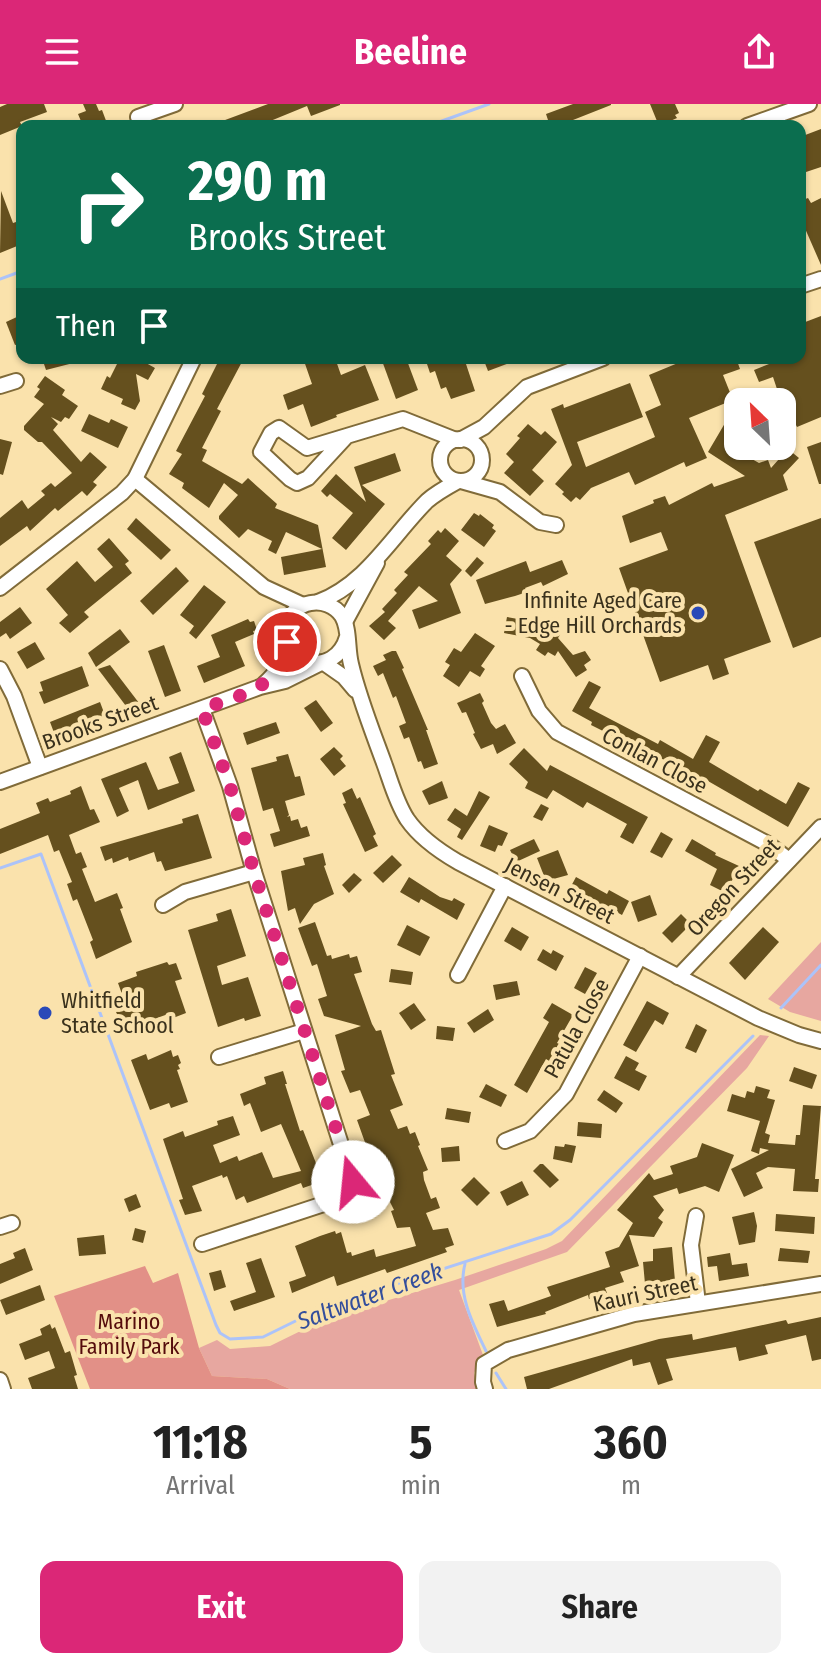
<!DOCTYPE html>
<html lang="en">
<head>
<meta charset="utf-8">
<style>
  :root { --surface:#fff; --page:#f2f2f2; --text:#222; --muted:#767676; --accent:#db2777 }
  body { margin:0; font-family:"Fira Sans Condensed",sans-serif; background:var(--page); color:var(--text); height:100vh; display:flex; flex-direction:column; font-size:30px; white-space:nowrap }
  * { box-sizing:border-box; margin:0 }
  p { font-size:26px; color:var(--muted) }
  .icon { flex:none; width:44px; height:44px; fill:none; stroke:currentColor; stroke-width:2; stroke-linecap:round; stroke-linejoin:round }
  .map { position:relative; height:1285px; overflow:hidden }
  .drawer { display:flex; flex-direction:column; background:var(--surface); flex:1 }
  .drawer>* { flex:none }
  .top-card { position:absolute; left:16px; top:16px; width:790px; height:244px; border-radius:16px; box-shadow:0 2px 6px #0004; background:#0b6e4f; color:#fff; overflow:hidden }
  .needle { width:52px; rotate:335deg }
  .controls { position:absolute; left:724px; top:284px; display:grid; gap:16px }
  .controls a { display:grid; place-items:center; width:72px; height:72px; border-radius:16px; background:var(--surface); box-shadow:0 2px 6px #0004; font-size:40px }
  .pin { position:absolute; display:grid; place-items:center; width:68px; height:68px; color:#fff; margin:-34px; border:4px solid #fff; border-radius:50%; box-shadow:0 2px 8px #0007 }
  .me { position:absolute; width:88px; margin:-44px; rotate:343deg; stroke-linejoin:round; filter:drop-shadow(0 0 6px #0008) }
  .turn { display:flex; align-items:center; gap:28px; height:168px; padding:0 40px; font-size:36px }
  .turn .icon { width:104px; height:104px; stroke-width:2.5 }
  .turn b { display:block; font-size:56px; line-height:68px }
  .then { display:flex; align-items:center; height:76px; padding:0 40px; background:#0003; gap:16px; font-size:30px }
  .eta { display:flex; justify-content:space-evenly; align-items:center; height:136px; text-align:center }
  .eta b { font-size:48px; font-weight:700; line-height:56px }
  .action { display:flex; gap:16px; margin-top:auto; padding:16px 40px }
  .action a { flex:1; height:92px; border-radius:16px; background:var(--accent); color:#fff; font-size:32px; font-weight:700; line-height:92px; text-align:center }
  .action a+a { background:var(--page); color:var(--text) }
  header { display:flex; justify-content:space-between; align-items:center; height:104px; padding:0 40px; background:var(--accent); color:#fff; font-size:36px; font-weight:700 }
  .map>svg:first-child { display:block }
  .green { fill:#e7a7a0 }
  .forest { fill:#e29087 }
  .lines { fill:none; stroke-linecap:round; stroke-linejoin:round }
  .stream { stroke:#acc3f9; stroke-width:3 }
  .building { fill:#65501e }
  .minor-casing { stroke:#806b39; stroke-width:18 }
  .minor { stroke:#fff; stroke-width:14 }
  .route { stroke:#db2777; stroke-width:14; stroke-dasharray:0 25.2 }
  .poi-dot { fill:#2949b8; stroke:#fae2ac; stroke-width:3 }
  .labels { text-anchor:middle; stroke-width:8; stroke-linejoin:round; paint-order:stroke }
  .poi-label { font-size:22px; fill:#3a311c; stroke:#fae2ac; text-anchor:end }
  .street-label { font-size:22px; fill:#3a311c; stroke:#fae2ac }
  .park-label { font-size:22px; fill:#550c0c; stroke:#fae2ac }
  .water-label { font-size:24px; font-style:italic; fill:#334e9c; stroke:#fae2ac }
</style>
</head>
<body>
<header><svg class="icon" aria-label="menu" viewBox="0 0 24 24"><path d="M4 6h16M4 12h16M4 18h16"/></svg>Beeline<svg class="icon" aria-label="share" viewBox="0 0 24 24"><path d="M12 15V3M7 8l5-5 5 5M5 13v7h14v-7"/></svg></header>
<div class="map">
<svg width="821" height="1285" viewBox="0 0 821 1285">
  <rect width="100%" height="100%" fill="#fae2ac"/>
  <g class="green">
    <path d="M821,838V917L790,908L768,895Z"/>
    <path d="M760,931L769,932L747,964L567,1148L459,1186L483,1251L474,1269L479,1285H290L267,1275L212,1272L199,1244L217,1236L230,1245L270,1242L323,1216L455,1176L546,1145L562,1137Z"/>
  </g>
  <path class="forest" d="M145,1162L153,1179L178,1169L199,1244L212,1272L267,1275L290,1285H90L54,1192Z"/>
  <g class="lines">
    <g class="stream">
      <path d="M428,22L489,0"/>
      <path d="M0,175L22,167"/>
      <path d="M0,764L41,750L216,1221L220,1229L230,1235L263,1233L322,1204L551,1130L570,1116L753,932"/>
      <path d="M781,904L821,861"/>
      <path d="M465,1160C457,1191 473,1220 486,1247"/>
      <path d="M496,1269L506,1285"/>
    </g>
  </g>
  <g class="building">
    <path d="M7,0H44L47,8L20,18L22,22L0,31V3Z"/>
    <path d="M83,0H96L99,7L102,6L108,22H83L78,10L86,7Z"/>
    <path d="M268,0H340V1L311,12L307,2L263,20L264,22H209Z"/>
    <path d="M573,0H611V1L573,16L575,22H550L546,10Z"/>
    <path d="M650,0H675L679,9L675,11L677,14L659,22Z"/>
    <path d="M821,25V63L800,70V33Z"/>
    <path d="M1,87L13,119L22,116V140L0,149Z"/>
    <path d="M808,94L811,99L821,94V161L800,113V97Z"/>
    <path d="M19,212L22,220V239L15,241L6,218Z"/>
    <path d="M821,212V313L797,323L792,313L787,315L773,273L759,278L754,266L769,260L767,254H800V220Z"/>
    <path d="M42,254H81V257L46,266Z"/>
    <path d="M120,254H137L155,264L148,276L136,270L140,297L135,306L121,300L123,295L101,285L107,272L110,274Z"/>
    <path d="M220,254H244L217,305L221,307L202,344L207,346L202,357L242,380L248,374L277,400L275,404L318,421L326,463L284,471L281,453L322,445L286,428L276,450L268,446L272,437L248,425L239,434L219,415V412L238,391L224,379L209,404L182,384L184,379L169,370L182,350L176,347L205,292L202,290Z"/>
    <path d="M303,254H335L341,271L365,261L379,296L336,311L337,313L311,323L303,300L288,306L283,291L312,280Z"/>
    <path d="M381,254H406L418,286L396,295Z"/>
    <path d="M425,254H464L475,287L451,295L446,283L441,285L435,267L430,269Z"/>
    <path d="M483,254H520V255L488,267Z"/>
    <path d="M690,254H736L740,265L723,271L733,296L689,314L707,354L686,363L684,358L635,381L629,368L591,384L580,396L576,393L571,398L562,390L564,388L555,380L572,361L551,305L563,300L564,304L630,279L643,313L577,338L586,363L655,333L645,308L661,301L649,271Z"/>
    <path d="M45,272L65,286L62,291L78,302L69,315L65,313L61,318L51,313L58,320L53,326L81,358L90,348L107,363L93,378L97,381L87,392L82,387L58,407L55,404L30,427L27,422L0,442V414L22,396L28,405L45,391L41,387L51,379L55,383L72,369L42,338H38L24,326V322L44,300L34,293L40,285L37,283Z"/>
    <path d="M738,297V342H748L743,350L759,359L768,356L771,364L788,345L799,354L783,371L788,386L725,411L771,538L724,555L729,570L713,576L708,561L660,578L619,464L668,446L661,428L630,439L622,412L654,399L653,396L665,392L669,401L712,379L714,383L745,372L708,348Z"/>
    <path d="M89,310L109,319L111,315L128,323L118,344L81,327Z"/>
    <path d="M528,320L541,331L545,327L557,338L532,366L544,377L530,392L504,369L514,358L506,350L520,334L517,332Z"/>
    <path d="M0,335L12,338L3,371L0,370Z"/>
    <path d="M821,338V380H819L807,343Z"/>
    <path d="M395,349L401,367L362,381L385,400L346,446L332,434L353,409L330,390L327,393L321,387L336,370L366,398L354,363Z"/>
    <path d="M474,409L479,412L480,410L494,421L492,424L496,427L484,443L461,426Z"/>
    <path d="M136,414L171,446L161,456L127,425Z"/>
    <path d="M821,414V533L793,544L754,438Z"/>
    <path d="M445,424L459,437L446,452L462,466L450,480L461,509L419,525L412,506L438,497L419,482L388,517L396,524L384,536L369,522L385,508L382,505L397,489L394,486L408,471L404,468L431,440L428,437L438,426L441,429Z"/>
    <path d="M109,434L129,457L125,460L132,469L84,508L89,513L70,529L59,519L68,511L46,485L77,457L95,478L113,463L97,445Z"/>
    <path d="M477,453L484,459L471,473L465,467Z"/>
    <path d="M562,456L568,470L543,482L541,478L525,484L527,488L515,492L485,500L476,476L526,457L530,468Z"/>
    <path d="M176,463L189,477L153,511L140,497Z"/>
    <path d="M204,481L226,498L196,535L189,529L194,522L180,511Z"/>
    <path d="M20,503L32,519L10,535L6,529L0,533V518Z"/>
    <path d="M507,513L535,518L548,526L551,521L562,528L558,534L573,551L585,547L591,556L584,561L587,566L576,573L558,547L555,552L548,548L545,552L536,546L540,540L530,534L504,529Z"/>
    <path d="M248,515L250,518L254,517L257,526L253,527L254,530L235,538L245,562L204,579L197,562L220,553L211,531Z"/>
    <path d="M120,525L130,538L96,563L88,549Z"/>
    <path d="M475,529L495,542L481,562L485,565L480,573L470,567L459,583L443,572L450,561L445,558L454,544L461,548Z"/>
    <path d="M35,538L45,555L27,565L17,548Z"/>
    <path d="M164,541L181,587L165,593L148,547Z"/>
    <path d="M392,547H396L404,564L402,565L428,626H426L438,660L424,665L421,657L418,658L409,633L404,635L399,622L406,619L396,592L393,594L383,569L378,572L373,562L386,556L383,551Z"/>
    <path d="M110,561L139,599L129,606L98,565Z"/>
    <path d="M82,562L89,582L44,600L39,588L43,587L40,578Z"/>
    <path d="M589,577L601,583L589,604L658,640L660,636L693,655L706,631L720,638L709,658L758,687L760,685L786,700L798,678L810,684L788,723L701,673L700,676L648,647L647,649L591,621L592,618L572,607Z"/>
    <path d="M480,589L484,597L482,599L491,619L496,625L505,620L516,639L497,650L493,640L481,645L473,630L475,629L466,608L462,609L457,599Z"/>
    <path d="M316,596L333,619L321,628L304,604Z"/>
    <path d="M100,598L106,614L56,634L50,618Z"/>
    <path d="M276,618L280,629L247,641L243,629Z"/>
    <path d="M334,643L343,652L340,655L346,662L334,672L320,655Z"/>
    <path d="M524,644L547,667L550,661L648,713L633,740L620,733L627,720L587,698L583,704L553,686L547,695L525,684L528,678L509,660Z"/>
    <path d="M181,648L195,687L148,706L138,676L119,684L129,707L117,713L101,675L146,658L158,686L179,679L169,653Z"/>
    <path d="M288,650L295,673L300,672L305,691L285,697L289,711L287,713L290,712L291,717L298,715L301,724L307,722L310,732L274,743L270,730L280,727L273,704L263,707L251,664L277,657L276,653Z"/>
    <path d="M442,677L448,694L429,701L422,687Z"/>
    <path d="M81,682L90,706L94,705L100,718L69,731L76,750L81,748L87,763L82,765L95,798L117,789L123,804L120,805L132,838L96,855L90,838L93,836L77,795L73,797L67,780L72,778L59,746L54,748L48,731L0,750V725L40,709L36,699L48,694L50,698L71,690L70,687Z"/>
    <path d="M352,684L357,695L360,693L376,730L373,732L378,742L365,748L343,700L346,699L342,689Z"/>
    <path d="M479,687L490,693L462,736L457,733L461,725L447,716L455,704L467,712Z"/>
    <path d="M541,700L549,704L542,717L533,713Z"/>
    <path d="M198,710L212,754L165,767L161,757L157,758L154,748L129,757L128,753L113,759L112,754L105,757L100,743L183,719L182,715Z"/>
    <path d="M489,721L508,729L502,742L498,741L495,748L480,742Z"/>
    <path d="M661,728L673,735L662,754L650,748Z"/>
    <path d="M534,735L540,747L516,758L510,746Z"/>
    <path d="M692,735L716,749L715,751L739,762L726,789L710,781L717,765L685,747Z"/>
    <path d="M558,746L568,771L546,777L537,754Z"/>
    <path d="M323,749L326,761L324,762L334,790L314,800L300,820L295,804L288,807L281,767L305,761L303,754Z"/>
    <path d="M392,751L402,761L383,779L373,769Z"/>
    <path d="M354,769L362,776L349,789L342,781Z"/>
    <path d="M409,773L440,793L452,797L454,794L465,800L457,816L421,795L419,799L400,788Z"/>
    <path d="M576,773L607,790L609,786L629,797L622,811L611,805L609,808L569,786Z"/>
    <path d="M650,791L657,811L638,818L631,798Z"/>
    <path d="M231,805L246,852L217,862L222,881L248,873L261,912L245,917L244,914L218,923L188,826L218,817L216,810Z"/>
    <path d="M681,810L691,820L672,839L662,829Z"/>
    <path d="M315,818L327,852L331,851L332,855L349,850L350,854L357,852L362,868L354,870L372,920L376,927L381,926L395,970L391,971L403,1001L390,1006L398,1025L407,1022L410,1030L415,1028L420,1041L418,1042L428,1066L423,1068L424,1076L431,1095L436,1093L440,1104L426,1109L433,1126L448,1124L454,1141L445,1144L447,1148L387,1169L385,1165L337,1182L334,1172L292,1189L289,1178L306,1172L295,1142L320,1132L335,1127L336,1130L341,1128L347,1149L351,1148L352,1152L374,1145L376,1153L416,1142L410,1123L397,1124L391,1107L394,1106L377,1072L357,1016L370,1011L360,986L350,989L341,967L345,966L335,931L361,922L324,912L318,895L327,892L317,860L312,862L298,824Z"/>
    <path d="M407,821L430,833L420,852L397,841Z"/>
    <path d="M512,823L529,833L521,847L504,837Z"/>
    <path d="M763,823L779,838L745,876L729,859Z"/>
    <path d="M543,845L551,850L553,846L564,852L556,867L537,856Z"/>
    <path d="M167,858L169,861L176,859L182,875L175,877L186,909L173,914L171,909L140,920L142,924L126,930L123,921L116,924L113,913L118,912L116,908L127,904L118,879L137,872L136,868Z"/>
    <path d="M585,863L597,869L585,890L574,884Z"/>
    <path d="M391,865L413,868L411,881L389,878Z"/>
    <path d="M517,877L520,891L496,896L493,881Z"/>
    <path d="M647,897L669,909L663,921L655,916L636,948L623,941Z"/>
    <path d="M414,899L426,916L411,926L399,909Z"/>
    <path d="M552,899L573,911L557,939L561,941L551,958L546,955L527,989L514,981L549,918L543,914Z"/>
    <path d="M488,905L494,916L474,929L467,919Z"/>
    <path d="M696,920L707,926L696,949L685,944Z"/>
    <path d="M437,922L455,924L453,937L436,935Z"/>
    <path d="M171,946L173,953L178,951L181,959L178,961L180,965L177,966L188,998L171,1004L169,999L150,1006L131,956L146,950L148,956Z"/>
    <path d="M626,952L639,959L635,966L647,972L639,987L614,974Z"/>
    <path d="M794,963L817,971L812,985L789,977Z"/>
    <path d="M283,967L287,980H285L300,1027L303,1026L323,1077L303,1084L301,1079L247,1099L244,1092L236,1096L227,1072L223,1074L222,1071L192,1082L202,1107L185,1111L179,1096L183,1095L163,1035L183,1027L185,1033L218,1021L217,1017L233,1012L240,1031L213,1041L220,1059L237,1052L239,1057L262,1048L273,1074L301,1067L281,1020L261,1028L250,999L244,1002L240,990L266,980L264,973Z"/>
    <path d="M486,980L507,991L501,1003L479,993Z"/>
    <path d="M756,982L770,986L767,994L775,996L765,1029L770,1031L768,1039L795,1041L796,1031H800L803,1001L821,1002L815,1075H819L818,1088L793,1087L795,1065L768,1063L756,1069L763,1084L744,1093L731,1065L769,1046L760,1044L759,1050L751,1047L760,1017L727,1007L732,990L745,994L747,987L754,989Z"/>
    <path d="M604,986L623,999L616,1009L597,996Z"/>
    <path d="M447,1004L471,1008L469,1019L445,1015Z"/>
    <path d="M578,1018L602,1020L601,1034L577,1032Z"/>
    <path d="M702,1039L734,1051L719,1088L705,1082L679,1090L677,1084L653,1092L664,1106L658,1114L663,1118L654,1133L629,1131L639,1162L620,1168L624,1178L605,1184L607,1189L589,1195L588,1191L545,1208L546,1210L497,1223L489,1200L504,1196L508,1207L551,1192L547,1183L610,1163L605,1148L619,1143L633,1119L617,1106L649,1069L654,1076L673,1070L670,1062L697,1053Z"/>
    <path d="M565,1040L576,1042L572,1059L553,1055L555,1042L564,1043Z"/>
    <path d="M459,1042L460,1057L442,1058L441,1044Z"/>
    <path d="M540,1060H543L559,1076L550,1084L533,1067Z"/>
    <path d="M474,1073L490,1089L477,1102L461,1086Z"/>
    <path d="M522,1077L529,1091L507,1102L500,1088Z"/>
    <path d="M136,1090L141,1103L129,1108L124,1095Z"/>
    <path d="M754,1108L757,1122L755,1138L739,1141L732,1113Z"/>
    <path d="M776,1110L815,1113L814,1130L775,1127Z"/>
    <path d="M135,1124L146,1127L143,1139L132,1136Z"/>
    <path d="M104,1131L106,1150L79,1152L77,1134Z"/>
    <path d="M672,1143L675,1177L645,1180L643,1158L653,1157V1145Z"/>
    <path d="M25,1144L33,1166L0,1180V1160L15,1154L13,1149Z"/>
    <path d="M780,1144L810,1147L808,1159L778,1157Z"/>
    <path d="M730,1149L732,1161L747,1159L749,1172L719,1177L717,1162L708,1163L707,1153Z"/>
    <path d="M261,1154L275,1193L234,1207L230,1197L256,1188L246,1159Z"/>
    <path d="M221,1166L226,1183L214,1187L209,1169Z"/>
    <path d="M40,1181L45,1196L6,1211L0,1196Z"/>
    <path d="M821,1213V1255L812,1257L806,1231L765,1241L768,1250L739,1257L736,1243L666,1255L673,1276L658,1281L650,1258L633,1262L632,1255L549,1285H527L524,1273L659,1235L692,1230L693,1236L786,1216L788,1220Z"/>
    <path d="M50,1220L52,1225L55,1223L65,1249L70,1247L77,1271L74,1272L78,1285H32L28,1274L55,1264L49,1247L25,1256L19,1240L42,1231L40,1225Z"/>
  </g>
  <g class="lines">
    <g class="minor-casing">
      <g id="minor">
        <path d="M138,13L175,0"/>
        <path d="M747,22L809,0"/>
        <path d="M800,182L821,175"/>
        <path d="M0,282L16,277"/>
        <path d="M345,334L308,374L297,379L290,375L261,348L271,329L279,324L307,344L403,315L456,336"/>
        <circle cx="461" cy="356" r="21"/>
        <path d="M460,336L484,323L527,283L603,254"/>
        <path d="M135,375L264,483L303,501"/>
        <path d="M461,377L500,388L540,418L556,421"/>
        <path d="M0,484L122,389L135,375L194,254"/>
        <path d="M318,498C366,480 392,432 427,397C436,389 447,383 458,377"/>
        <path d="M345,518L377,459"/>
        <path d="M347,533C335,575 278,562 286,523C291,496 327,490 342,512C350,525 347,545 351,560C359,594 372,626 384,659C391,678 396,698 407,715C420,734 439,747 458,758L758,914L799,931L821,937"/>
        <path d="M324,559L344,573L355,586"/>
        <path d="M0,565L14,592L40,663"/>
        <path d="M522,572L539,607L557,628L768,740L789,756"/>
        <path d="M264,580C278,568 283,557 287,538"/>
        <path d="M0,678L260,583L285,577L321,559"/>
        <path d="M163,801L185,788L254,768"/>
        <path d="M458,871L505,782"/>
        <path d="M678,873L821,723"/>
        <path d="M219,953L304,927"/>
        <path d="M505,1037L530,1027L566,990L640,852"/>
        <path d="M696,1112L691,1141L698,1199"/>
        <path d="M0,1123L12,1119"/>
        <path d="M202,1140L345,1093L350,1089L353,1078L254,768L230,682L202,605"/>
        <path d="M0,1276L3,1285"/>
        <path d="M485,1285L483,1278L484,1260L508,1246L634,1210L821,1180"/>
      </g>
    </g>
    <use href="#minor" class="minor"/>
  </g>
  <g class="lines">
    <path class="route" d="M287,538C278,587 242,590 202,605L230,682L254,768L353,1078"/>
  </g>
  <g class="poi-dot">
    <circle cx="698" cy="509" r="8"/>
    <circle cx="45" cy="909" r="8"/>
  </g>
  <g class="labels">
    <g class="poi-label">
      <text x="682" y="504">Infinite Aged Care<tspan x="682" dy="25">- Edge Hill Orchards</tspan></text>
      <text x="61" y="904" text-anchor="start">Whitfield<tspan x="61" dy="25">State School</tspan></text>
    </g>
    <g class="street-label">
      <text transform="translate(100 618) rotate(-20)" y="8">Brooks Street</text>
      <text transform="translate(655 656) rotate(28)" y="8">Conlan Close</text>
      <text transform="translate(733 783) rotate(-47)" y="8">Oregon Street</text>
      <text transform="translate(560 786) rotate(27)" y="8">Jensen Street</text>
      <text transform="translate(576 924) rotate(-61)" y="8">Patula Close</text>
      <text transform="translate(645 1189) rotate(-12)" y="8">Kauri Street</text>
    </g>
    <g class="park-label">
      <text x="129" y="1225">Marino<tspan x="129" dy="25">Family Park</tspan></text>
    </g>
    <g class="water-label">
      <text transform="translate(370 1192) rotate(-20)" y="8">Saltwater Creek</text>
    </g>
  </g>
</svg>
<div class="controls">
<a><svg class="needle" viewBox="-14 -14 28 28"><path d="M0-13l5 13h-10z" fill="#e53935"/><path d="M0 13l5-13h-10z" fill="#767676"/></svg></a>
</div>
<div class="pin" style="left:287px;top:538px;background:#d93025"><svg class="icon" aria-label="arrive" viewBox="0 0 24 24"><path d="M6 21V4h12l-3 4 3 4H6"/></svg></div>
<svg class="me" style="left:353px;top:1078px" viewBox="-20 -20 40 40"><circle r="19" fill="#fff"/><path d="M0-13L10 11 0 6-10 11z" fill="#db2777"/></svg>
<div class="top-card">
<div class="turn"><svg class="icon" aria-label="right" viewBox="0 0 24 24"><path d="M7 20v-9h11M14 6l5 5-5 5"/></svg><div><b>290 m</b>Brooks Street</div></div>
<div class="then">Then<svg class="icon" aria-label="arrive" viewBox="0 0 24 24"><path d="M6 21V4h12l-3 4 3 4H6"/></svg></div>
</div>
</div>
<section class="drawer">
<div class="eta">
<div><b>11:18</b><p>Arrival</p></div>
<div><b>5</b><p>min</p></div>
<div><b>360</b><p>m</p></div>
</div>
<div class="action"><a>Exit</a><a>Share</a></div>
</section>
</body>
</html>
